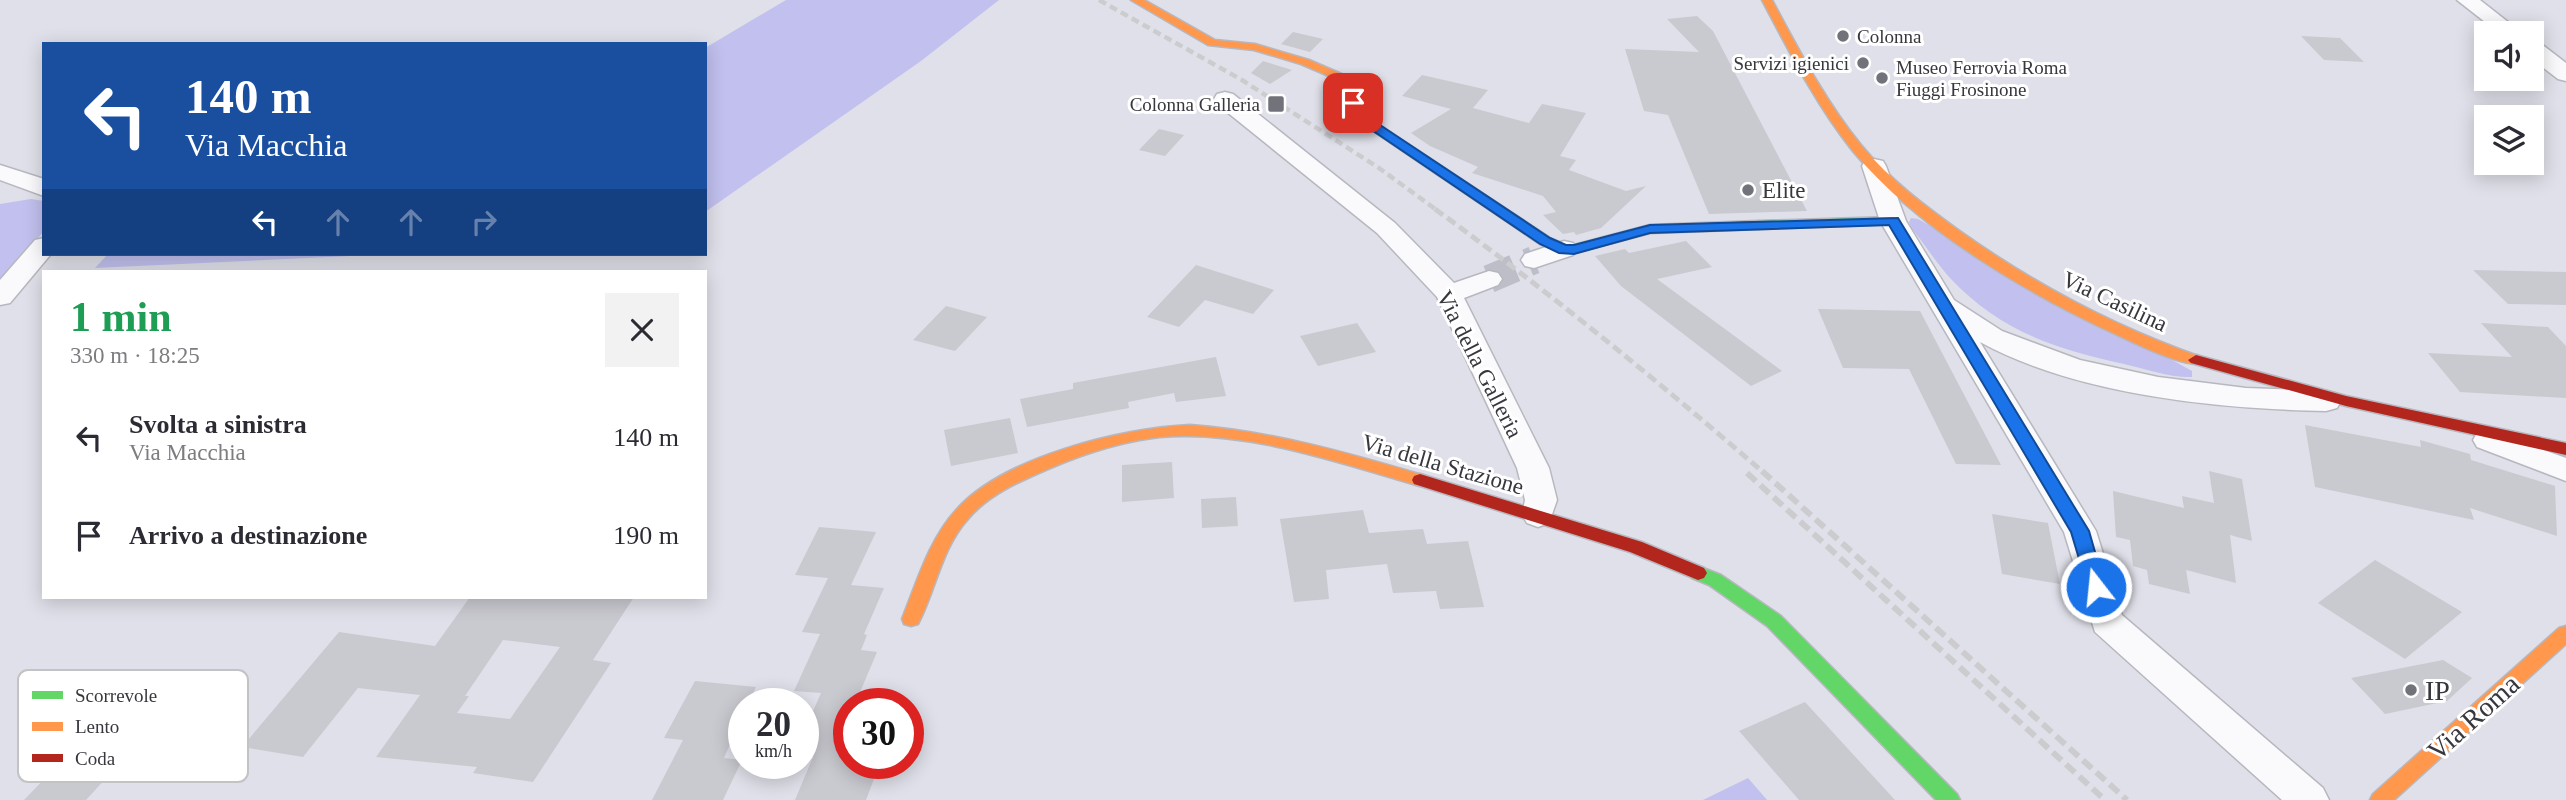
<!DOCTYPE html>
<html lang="it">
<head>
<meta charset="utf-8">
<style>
  :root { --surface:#fff; --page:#f2f2f3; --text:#2b2b33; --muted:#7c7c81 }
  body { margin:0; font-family:"Times New Roman",serif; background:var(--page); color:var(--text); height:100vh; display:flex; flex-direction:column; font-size:26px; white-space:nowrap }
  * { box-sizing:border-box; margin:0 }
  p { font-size:23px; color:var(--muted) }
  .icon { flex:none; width:38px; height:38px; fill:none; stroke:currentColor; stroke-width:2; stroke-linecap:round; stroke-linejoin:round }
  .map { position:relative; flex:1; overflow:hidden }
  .drawer { position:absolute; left:42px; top:270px; width:665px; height:329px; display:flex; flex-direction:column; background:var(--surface); border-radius:0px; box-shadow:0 4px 18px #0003 }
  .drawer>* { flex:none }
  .guide { position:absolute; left:42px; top:42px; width:665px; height:214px; border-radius:0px; box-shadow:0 4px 18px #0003; background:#1a4fa0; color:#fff; overflow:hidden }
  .controls { position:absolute; left:2474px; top:21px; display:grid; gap:14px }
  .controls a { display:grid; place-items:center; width:70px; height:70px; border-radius:0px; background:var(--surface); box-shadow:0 4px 18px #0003; font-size:35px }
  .speed { position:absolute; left:728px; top:688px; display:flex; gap:14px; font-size:35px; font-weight:700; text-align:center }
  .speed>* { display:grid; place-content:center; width:91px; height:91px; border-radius:50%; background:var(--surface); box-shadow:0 4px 18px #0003; line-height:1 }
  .speed small { font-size:18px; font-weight:400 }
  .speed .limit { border:10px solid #d22; background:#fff; color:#111 }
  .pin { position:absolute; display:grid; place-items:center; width:60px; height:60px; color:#fff; margin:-30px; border-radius:14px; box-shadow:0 4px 10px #0006 }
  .me { position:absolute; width:77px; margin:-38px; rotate:344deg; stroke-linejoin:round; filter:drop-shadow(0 0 5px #0008) }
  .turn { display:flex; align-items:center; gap:24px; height:147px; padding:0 28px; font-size:32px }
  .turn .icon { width:91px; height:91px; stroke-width:2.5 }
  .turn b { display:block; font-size:49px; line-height:60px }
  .lanes { display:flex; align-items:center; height:66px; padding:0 28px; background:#0003; justify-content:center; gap:35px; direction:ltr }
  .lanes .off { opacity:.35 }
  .round { display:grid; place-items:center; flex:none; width:74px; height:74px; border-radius:0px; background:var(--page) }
  .summary { display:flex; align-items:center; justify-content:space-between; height:119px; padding:0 28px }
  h1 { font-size:42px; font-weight:700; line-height:52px; color:#1e9e55 }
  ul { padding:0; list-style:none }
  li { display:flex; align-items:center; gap:21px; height:98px; padding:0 28px }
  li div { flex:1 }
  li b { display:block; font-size:26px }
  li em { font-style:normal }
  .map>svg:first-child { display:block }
  .green { fill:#c1c0ee }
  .building { fill:#c9c9d0; fill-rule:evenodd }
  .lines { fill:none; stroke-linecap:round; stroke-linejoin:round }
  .street-tunnel { stroke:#bebec8; stroke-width:28; stroke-dasharray:28 14; stroke-linecap:butt }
  .street-casing { stroke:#b7b8bf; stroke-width:3 }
  .fast-casing { stroke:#b7b8bf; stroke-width:3 }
  .slow-casing { stroke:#b7b8bf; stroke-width:3 }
  .jam-casing { stroke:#b7b8bf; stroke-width:3 }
  .street { fill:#fafafc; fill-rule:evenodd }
  .fast { fill:#63d668; fill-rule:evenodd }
  .slow { fill:#ff974d; fill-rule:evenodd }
  .jam { fill:#b3261e; fill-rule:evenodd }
  .rail-far2 { stroke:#cccccf; stroke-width:4.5; stroke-dasharray:8 4.5; stroke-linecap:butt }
  .rail-far1 { stroke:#cccccf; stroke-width:5; stroke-dasharray:10 5; stroke-linecap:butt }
  .rail { stroke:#cccccf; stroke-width:6; stroke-dasharray:12 6; stroke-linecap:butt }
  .route { fill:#1a73e8; stroke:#114b97; stroke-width:2 }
  .poi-dot { fill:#72727a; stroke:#fff; stroke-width:2.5 }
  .labels { text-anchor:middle; stroke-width:6; stroke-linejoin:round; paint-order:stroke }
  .far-poi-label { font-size:19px; fill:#37373e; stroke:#fff; text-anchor:start }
  .poi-label { font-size:23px; fill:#37373e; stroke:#fff; text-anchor:start }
  .street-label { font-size:23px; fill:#37373e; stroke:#fff }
  .near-poi-label { font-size:28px; fill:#37373e; stroke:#fff; text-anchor:start }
  .near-street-label { font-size:28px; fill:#37373e; stroke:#fff }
  .key { fill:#fff; stroke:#c3c3c5; stroke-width:2 }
  .key-label { font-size:19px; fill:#37373e }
</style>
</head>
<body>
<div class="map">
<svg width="2566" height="800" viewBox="0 0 2566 800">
  <rect width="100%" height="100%" fill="#e0e0ea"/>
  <g class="green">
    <path d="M786,0H999L921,61L705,212V48Z"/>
    <path d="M31,199L44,201V231L0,281V204Z"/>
    <path d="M1911,218L1918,219L2192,371V377C2171,378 2146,369 2124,364C2055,349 2000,331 1950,278C1936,262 1924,244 1911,227L1909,222Z"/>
    <path d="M108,254H392L95,268Z"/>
    <path d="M1748,778L1767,800H1703Z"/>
  </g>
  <g class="building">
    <path d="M1697,16L1713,31L1807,211L1709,214L1668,115L1644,111L1625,49L1699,52L1667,19Z"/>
    <path d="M1293,32L1323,39L1310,52L1281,44Z"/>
    <path d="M2301,36L2340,38L2364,62L2324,60Z"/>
    <path d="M1263,61L1292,70L1270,84L1251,73Z"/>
    <path d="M1422,75L1488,90L1473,108L1529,123L1542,104L1586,113L1560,156L1576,160L1569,170L1626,191L1646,186L1601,228L1576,235L1574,232L1563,234L1543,215L1556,212L1543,196L1472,173L1478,167L1430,146L1411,133L1451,109L1402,96Z"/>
    <path d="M1159,129L1184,135L1165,156L1139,150Z"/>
    <path d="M1686,241L1712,267L1657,279L1782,371L1751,386L1621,286L1595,256L1625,249L1629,253Z"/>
    <path d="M1196,265L1274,290L1253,314L1205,300L1179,327L1147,317Z"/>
    <path d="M2473,270L2566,272V305L2508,304Z"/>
    <path d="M946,306L987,317L955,351L913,340Z"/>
    <path d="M1818,309L1920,311L2001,465L1956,464L1909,369L1843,368Z"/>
    <path d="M1357,323L1376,352L1318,366L1300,336Z"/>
    <path d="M2481,323L2548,327L2566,346V398L2460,392L2428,353L2512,357Z"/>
    <path d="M1216,357L1226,396L1176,402L1174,393L1128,402L1129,408L1027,427L1020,399L1073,389V383Z"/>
    <path d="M1010,418L1018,453L951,466L944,430Z"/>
    <path d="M2305,425L2421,447L2420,440L2470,454L2471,460L2555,486L2557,536L2470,508L2474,520L2315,487Z"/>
    <path d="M1172,462L1174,498L1122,502V465Z"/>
    <path d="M2209,471L2242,479L2252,541L2230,535L2236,583L2186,570L2190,594L2149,584L2147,570L2133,566L2130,540L2116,537L2113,491L2184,508L2182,496L2214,503Z"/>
    <path d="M1236,497L1238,526L1202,528L1201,499Z"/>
    <path d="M1363,510L1369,533L1423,529L1427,544L1468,541L1484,607L1440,609L1436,591L1393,593L1387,564L1326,570L1329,599L1294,602L1280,519Z"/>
    <path d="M1992,514L2048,523L2060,584L2002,574Z"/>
    <path d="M819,527L876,532L851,585L884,588L864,634L867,635L861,650L877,652L855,704H849V763H862L859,769L877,771L866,800H795L816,750L803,749V734L821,693L794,691L820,634L802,632L828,578L795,575Z"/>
    <path d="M2375,560L2462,612L2405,659L2318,603Z"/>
    <path d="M470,597H634L593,660L611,663L533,782L473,773L477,767L376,757L420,695L358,688L303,757L242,747L339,632L435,646ZM503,640L560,647L510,719L457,713L469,696H465Z"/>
    <path d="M2443,660L2472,678L2447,701L2385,714L2351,678Z"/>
    <path d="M695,681L756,687L748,704H744V712L724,758L742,760L723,800H652L683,740L664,738Z"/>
    <path d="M128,692L178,699L86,800H24Z"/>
    <path d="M1805,702L1895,800H1799L1739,731Z"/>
  </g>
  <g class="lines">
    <path class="street-tunnel" d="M1489,279L1534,260"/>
    <g class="street-casing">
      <g id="street">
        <path d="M2457,0H2480L2522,33H2499Z"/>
        <path d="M2532,42L2540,43L2566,63V81L2558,79L2532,59Z"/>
        <path d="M1225,92L1233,94L1395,223L1454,283L1489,271L1498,273L1502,279L1498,285L1464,298L1549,468L1557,500L1549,523L1538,527L1527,523L1522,515L1525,500L1517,468L1437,297L1377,233L1217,104L1214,99L1217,94Z"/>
        <path d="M1874,159L1883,161L1886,166L1906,221L1954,300L2002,331L2080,360L2158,377L2246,388L2326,391L2337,394L2341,401L2337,408L2326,411C2218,409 2077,395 1980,342L2096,531L2122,615L2323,788L2329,800H2282L2095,632L2064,532L1880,221L1862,166L1865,161Z"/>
        <path d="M0,165L44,179V196L0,180Z"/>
        <path d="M44,238V254H51L10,303L0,305V280L35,240Z"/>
        <path d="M1564,241L1573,243L1577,249L1573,255L1534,268L1525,266L1521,260L1525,254Z"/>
        <path d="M2488,430L2566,458V481L2477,447L2473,440L2477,433Z"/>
      </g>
    </g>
    <g class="fast-casing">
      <g id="fast">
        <path d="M1893,217L1900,221L1898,224L1759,229L1752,225L1759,221Z"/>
        <path d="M1698,566L1721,575L1781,616L1957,794L1960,800H1936L1767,626L1709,585L1692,578L1689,573L1692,568Z"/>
      </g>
    </g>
    <g class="slow-casing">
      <g id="slow">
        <path d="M1131,0H1144L1215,40L1255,44L1309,60L1353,79L1368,93L1358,107L1376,123L1374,126H1366L1347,111L1345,108L1356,93L1345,83L1301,64L1254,50L1208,45Z"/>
        <path d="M1762,0H1772C1799,50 1825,101 1861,145C1890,180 1925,206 1961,232C2036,285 2115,327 2201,357L2204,360L2201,363C2185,368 2134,343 2117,335C2026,293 1916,228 1852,150C1816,105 1789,51 1762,0Z"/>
        <path d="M1190,425C1271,431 1348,453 1426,476L1428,480L1426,484L1420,486C1337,462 1248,430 1160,437C1122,441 1083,454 1048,469C1020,481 988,495 968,519C941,549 936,590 918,624L911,626L904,624L902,619C917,582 929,539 957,509C1004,457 1122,428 1190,425Z"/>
        <path d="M2566,626V644L2394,800H2370L2373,794L2559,628Z"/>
      </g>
    </g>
    <g class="jam-casing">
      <g id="jam">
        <path d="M1370,119L1550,238L1566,245H1574L1650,225L1759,221L1766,225L1759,229L1650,233L1574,253L1559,252L1540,244L1366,126V120Z"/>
        <path d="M2196,355L2346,396L2566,443V455L2346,406L2191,363L2188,360Z"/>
        <path d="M1420,474L1642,542L1704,568L1707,573L1704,578L1698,580L1630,552L1414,484L1412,480L1414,476Z"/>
      </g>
    </g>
    <use href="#street" class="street"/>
    <use href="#fast" class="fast"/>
    <use href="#slow" class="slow"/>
    <use href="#jam" class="jam"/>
    <path class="rail-far2" d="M1099,0L1242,80L1379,168L1438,211"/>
    <path class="rail-far1" d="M1435,209C1549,292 1658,381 1764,473"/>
    <g class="rail">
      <path d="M1762,471L2127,800"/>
      <path d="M1747,473L2105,800"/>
    </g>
  </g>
  <path class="route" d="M1353,99L1357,101V107L1365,115L1550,238L1566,245H1574L1650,225L1898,218L2089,531L2105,587L2102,592H2089L2071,532L1889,225L1650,233L1574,254L1559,253L1540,244L1357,120L1345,108L1348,101Z"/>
  <g class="poi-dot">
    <circle cx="1843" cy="36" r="7"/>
    <circle cx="1863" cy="63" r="7"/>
    <circle cx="1882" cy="78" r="7"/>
    <rect x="1267" y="95" width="18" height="18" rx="3.5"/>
    <circle cx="1748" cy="190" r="7"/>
    <circle cx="2411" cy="690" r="7"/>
  </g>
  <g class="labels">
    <g class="far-poi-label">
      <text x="1857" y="43">Colonna</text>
      <text x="1849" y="70" text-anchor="end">Servizi igienici</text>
      <text x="1896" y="74">Museo Ferrovia Roma<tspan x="1896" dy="22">Fiuggi Frosinone</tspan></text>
      <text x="1260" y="111" text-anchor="end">Colonna Galleria</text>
    </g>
    <g class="poi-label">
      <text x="1762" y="198">Elite</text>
    </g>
    <g class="street-label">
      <text transform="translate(2115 301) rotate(25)" y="8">Via Casilina</text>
      <text transform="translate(1480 364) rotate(63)" y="8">Via della Galleria</text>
      <text transform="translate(1443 464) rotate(16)" y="8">Via della Stazione</text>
    </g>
    <g class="near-poi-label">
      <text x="2425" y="700">IP</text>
    </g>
    <g class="near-street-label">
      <text transform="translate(2473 717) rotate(-42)" y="10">Via Roma</text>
    </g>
  </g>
  <rect x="18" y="670" width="230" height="112" rx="10" class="key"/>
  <rect x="32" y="691" width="31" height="8" fill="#63d668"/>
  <rect x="32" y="722" width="31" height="9" fill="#ff974d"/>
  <rect x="32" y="754" width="31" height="8" fill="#b3261e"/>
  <g class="key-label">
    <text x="75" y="702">Scorrevole</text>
    <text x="75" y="733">Lento</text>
    <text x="75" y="765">Coda</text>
  </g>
</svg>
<div class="controls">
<a><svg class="icon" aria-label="sound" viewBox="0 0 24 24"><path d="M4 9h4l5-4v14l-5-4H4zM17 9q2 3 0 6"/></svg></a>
<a><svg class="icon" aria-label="layers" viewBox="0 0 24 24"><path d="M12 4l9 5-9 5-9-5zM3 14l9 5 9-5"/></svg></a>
</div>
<div class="speed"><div>20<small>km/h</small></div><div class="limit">30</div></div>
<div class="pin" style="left:1353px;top:103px;background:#d93025"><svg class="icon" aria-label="arrive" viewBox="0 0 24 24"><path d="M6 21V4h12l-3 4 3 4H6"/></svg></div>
<svg class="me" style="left:2096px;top:587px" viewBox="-20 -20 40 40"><circle r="17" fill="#1a73e8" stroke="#fff" stroke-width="3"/><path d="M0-11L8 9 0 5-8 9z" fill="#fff"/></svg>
<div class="guide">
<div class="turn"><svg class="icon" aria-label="left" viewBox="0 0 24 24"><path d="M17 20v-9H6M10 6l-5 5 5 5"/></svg><div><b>140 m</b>Via Macchia</div></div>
<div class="lanes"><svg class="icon" aria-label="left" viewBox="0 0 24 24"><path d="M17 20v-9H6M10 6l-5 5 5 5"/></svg><svg class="icon off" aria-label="ahead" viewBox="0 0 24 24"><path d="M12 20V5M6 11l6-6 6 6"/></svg><svg class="icon off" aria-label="ahead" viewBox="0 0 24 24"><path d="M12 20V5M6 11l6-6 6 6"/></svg><svg class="icon off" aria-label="right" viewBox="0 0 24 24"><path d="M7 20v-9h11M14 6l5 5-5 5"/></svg></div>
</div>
<section class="drawer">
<div class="summary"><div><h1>1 min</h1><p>330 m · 18:25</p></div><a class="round"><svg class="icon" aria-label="close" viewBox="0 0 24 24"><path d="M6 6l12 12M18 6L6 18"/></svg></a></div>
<ul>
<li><svg class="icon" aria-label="left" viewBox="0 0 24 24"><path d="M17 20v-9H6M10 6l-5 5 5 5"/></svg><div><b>Svolta a sinistra</b><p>Via Macchia</p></div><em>140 m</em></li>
<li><svg class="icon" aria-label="arrive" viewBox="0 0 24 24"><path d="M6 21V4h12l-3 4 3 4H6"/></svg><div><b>Arrivo a destinazione</b></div><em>190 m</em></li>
</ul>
</section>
</div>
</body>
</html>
